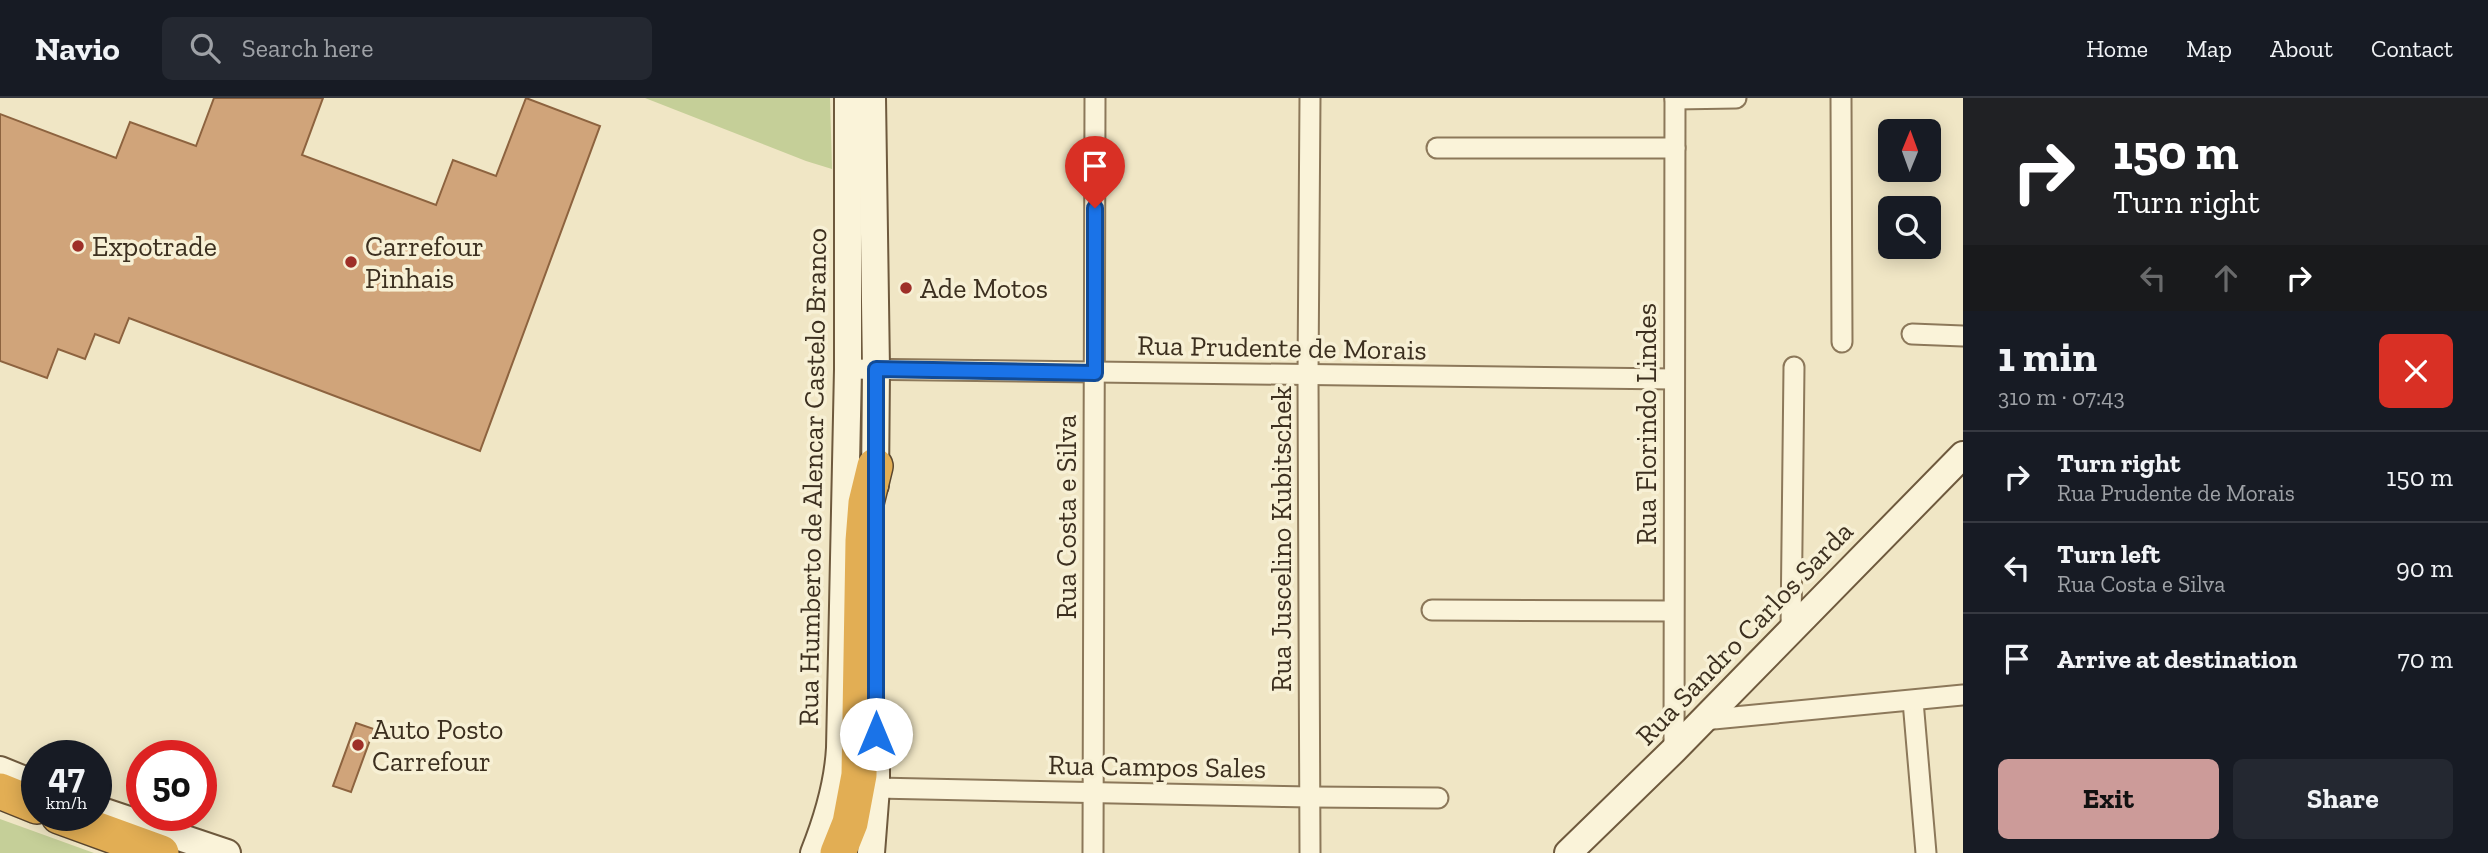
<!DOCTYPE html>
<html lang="en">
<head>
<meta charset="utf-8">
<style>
  :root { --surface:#171b24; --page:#242831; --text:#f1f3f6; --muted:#9ea1a6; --line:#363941; --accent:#cc9b99 }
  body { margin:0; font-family:"Zilla Slab",serif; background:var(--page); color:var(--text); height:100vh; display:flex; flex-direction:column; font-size:26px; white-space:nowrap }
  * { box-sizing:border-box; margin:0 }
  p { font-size:23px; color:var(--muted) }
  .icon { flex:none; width:38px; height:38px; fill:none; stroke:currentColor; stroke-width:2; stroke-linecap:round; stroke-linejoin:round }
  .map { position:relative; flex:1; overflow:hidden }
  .details { display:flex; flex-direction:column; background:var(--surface); width:525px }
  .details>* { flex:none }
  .guide { background:#202124; color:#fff; overflow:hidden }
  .needle { width:46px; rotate:1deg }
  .fabs { position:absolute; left:1878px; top:21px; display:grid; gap:14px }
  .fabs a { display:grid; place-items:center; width:63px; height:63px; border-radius:10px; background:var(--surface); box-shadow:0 4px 18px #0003; font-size:35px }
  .speed { position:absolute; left:21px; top:642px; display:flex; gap:14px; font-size:35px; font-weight:700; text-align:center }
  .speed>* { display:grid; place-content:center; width:91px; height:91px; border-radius:50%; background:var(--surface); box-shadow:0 4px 18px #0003; line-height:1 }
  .speed small { font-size:18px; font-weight:400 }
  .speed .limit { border:10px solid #d22; background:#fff; color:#111 }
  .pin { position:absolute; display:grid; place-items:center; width:60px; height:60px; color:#fff; margin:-72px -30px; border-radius:50% 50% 50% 0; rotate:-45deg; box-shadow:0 0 7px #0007 }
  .pin .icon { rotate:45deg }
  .me { position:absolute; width:77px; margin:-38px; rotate:0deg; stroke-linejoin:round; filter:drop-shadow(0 0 5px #0008) }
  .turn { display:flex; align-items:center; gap:24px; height:147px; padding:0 35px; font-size:32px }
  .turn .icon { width:91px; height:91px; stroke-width:2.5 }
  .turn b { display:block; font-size:49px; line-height:60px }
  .lanes { display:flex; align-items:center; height:66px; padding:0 35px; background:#0003; justify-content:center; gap:35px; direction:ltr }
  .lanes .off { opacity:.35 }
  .round { display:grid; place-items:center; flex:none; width:74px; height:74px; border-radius:10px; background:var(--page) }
  .overview { display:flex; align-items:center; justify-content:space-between; height:119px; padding:0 35px }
  h1 { font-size:42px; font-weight:700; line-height:52px }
  .action { display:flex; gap:14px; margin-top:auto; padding:14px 35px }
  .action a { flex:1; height:80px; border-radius:10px; background:var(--accent); color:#111; font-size:28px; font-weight:700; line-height:80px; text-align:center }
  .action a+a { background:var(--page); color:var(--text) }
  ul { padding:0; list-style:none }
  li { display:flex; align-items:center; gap:21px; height:91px; padding:0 35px; border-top:2px solid var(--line) }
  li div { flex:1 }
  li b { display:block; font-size:26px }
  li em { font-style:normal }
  header { display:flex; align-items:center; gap:42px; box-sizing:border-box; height:98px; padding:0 35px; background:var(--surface); border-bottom:2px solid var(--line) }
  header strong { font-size:33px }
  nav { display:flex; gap:38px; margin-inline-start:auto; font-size:24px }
  .search { width:490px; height:63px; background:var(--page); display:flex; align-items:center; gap:18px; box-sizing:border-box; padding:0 24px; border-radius:10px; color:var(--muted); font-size:26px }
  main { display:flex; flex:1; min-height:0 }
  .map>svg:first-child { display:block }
  .green { fill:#c5cf98 }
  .building { fill:#d0a47a; stroke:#8d633f; stroke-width:2 }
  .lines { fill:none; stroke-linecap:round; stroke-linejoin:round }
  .street-casing { stroke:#8c785a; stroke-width:23 }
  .secondary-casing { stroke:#6e593d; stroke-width:30 }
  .highway-casing { stroke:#5a462e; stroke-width:38 }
  .street { stroke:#faf3d9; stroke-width:19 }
  .secondary { stroke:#faf3d9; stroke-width:26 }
  .highway { stroke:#e2ae54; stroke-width:35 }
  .route-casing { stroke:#114b97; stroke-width:18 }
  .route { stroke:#1a73e8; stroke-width:12 }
  .poi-dot { fill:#9e2f28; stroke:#f7f0d5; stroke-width:2.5 }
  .labels { text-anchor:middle; stroke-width:7; stroke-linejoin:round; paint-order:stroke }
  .poi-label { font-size:28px; fill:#3c2f1f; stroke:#f7f0d5; text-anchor:start }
  .street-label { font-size:28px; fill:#3c2f1f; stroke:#f7f0d5 }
</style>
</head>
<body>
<header>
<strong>Navio</strong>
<div class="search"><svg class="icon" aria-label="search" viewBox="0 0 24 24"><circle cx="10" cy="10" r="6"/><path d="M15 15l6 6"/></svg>Search here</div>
<nav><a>Home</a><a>Map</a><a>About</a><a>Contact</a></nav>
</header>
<main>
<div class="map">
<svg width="1963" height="755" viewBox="0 0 1963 755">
  <rect width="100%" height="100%" fill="#f0e6c5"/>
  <g class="green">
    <path d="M645,0H830L832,71L806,63Z"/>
    <path d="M0,721L94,755H0Z"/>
  </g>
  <g class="building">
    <path d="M214,0H323L302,57L436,107L453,62L496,78L526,0L600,28L480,353L129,220L119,245L95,236L85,261L58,251L47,280L0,263V16L116,60L130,24L196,48Z"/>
    <path d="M356,625L374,631L351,694L333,688Z"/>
  </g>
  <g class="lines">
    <g class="street-casing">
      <g id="street">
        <path d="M1310,0L1308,278L1310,755"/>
        <path d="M1841,0L1842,244"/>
        <path d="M1675,1L1736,0"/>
        <path d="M1437,50H1675"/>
        <path d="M1912,236L1963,238"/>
        <path d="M848,271L1674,281"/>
        <path d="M1432,512L1673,513"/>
        <path d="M1791,531L1794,269"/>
        <path d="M1913,603L1926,755"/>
        <path d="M1703,622L1963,597"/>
        <path d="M1674,652L1675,0"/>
        <path d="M876,690L1310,699L1438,700"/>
        <path d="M1093,755L1095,0"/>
      </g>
    </g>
    <g class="secondary-casing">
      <g id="secondary">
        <path d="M872,0L876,271L875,387"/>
        <path d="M0,672L37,687"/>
        <path d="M96,711L227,755"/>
        <path d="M814,755C828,720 838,687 840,650L848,271V0"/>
        <path d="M871,755L876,690V646"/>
        <path d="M1568,755L1674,652L1963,357"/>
      </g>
    </g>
    <g class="highway-casing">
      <g id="highway">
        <path d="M0,693L37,708"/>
        <path d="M59,718L161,755"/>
        <path d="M838,755L850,725L859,677L863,443L866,405L875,368"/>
      </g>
    </g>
    <use href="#street" class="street"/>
    <use href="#secondary" class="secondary"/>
    <use href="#highway" class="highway"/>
  </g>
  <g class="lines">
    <g class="route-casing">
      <path id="route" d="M876,636V271L1095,275V110"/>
    </g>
    <use href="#route" class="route"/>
  </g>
  <g class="poi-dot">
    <circle cx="78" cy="148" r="7"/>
    <circle cx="351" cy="164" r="7"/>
    <circle cx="906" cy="190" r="7"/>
    <circle cx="358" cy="647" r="7"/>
  </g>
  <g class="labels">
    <g class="poi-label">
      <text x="92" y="158">Expotrade</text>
      <text x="365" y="158">Carrefour<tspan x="365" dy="32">Pinhais</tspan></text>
      <text x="920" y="200">Ade Motos</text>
      <text x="372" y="641">Auto Posto<tspan x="372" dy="32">Carrefour</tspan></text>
    </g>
    <g class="street-label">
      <text transform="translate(1282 249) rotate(1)" y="10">Rua Prudente de Morais</text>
      <text transform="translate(1646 326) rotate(-90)" y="10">Rua Florindo Lindes</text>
      <text transform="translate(812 379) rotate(-89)" y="10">Rua Humberto de Alencar Castelo Branco</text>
      <text transform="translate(1066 419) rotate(-90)" y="10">Rua Costa e Silva</text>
      <text transform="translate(1281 441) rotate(-90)" y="10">Rua Juscelino Kubitschek</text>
      <text transform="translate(1744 535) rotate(-46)" y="10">Rua Sandro Carlos Sarda</text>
      <text transform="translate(1157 668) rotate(1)" y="10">Rua Campos Sales</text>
    </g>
  </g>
</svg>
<div class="fabs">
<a><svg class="needle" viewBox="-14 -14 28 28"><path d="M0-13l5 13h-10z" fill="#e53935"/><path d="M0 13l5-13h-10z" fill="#9ea1a6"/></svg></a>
<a><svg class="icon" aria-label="search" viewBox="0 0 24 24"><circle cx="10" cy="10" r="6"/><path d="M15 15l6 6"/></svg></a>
</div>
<div class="speed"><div>47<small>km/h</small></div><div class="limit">50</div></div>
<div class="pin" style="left:1095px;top:110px;background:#d93025"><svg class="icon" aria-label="arrive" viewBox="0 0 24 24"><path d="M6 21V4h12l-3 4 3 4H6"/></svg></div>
<svg class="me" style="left:876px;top:636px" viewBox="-20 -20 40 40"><circle r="19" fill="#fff"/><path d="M0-13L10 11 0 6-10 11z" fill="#1a73e8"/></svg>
</div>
<section class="details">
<div class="guide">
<div class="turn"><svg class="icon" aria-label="right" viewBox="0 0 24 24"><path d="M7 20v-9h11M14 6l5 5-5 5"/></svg><div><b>150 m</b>Turn right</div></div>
<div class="lanes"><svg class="icon off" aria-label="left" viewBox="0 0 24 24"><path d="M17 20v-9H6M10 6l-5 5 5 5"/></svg><svg class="icon off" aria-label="ahead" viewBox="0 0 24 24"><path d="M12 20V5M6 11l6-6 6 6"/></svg><svg class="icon" aria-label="right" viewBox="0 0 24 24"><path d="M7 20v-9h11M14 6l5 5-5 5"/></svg></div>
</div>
<div class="overview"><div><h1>1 min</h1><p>310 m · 07:43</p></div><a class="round" style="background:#d93025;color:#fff"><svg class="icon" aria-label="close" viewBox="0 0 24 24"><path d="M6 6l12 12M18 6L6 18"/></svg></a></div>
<ul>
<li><svg class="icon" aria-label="right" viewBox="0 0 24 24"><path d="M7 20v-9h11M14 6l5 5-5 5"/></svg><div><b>Turn right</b><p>Rua Prudente de Morais</p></div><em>150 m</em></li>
<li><svg class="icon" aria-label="left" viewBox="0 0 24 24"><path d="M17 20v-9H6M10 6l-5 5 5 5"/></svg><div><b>Turn left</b><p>Rua Costa e Silva</p></div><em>90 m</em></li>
<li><svg class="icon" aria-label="arrive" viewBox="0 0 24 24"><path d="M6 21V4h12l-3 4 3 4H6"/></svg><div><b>Arrive at destination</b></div><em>70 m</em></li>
</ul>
<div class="action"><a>Exit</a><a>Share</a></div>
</section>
</main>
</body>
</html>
